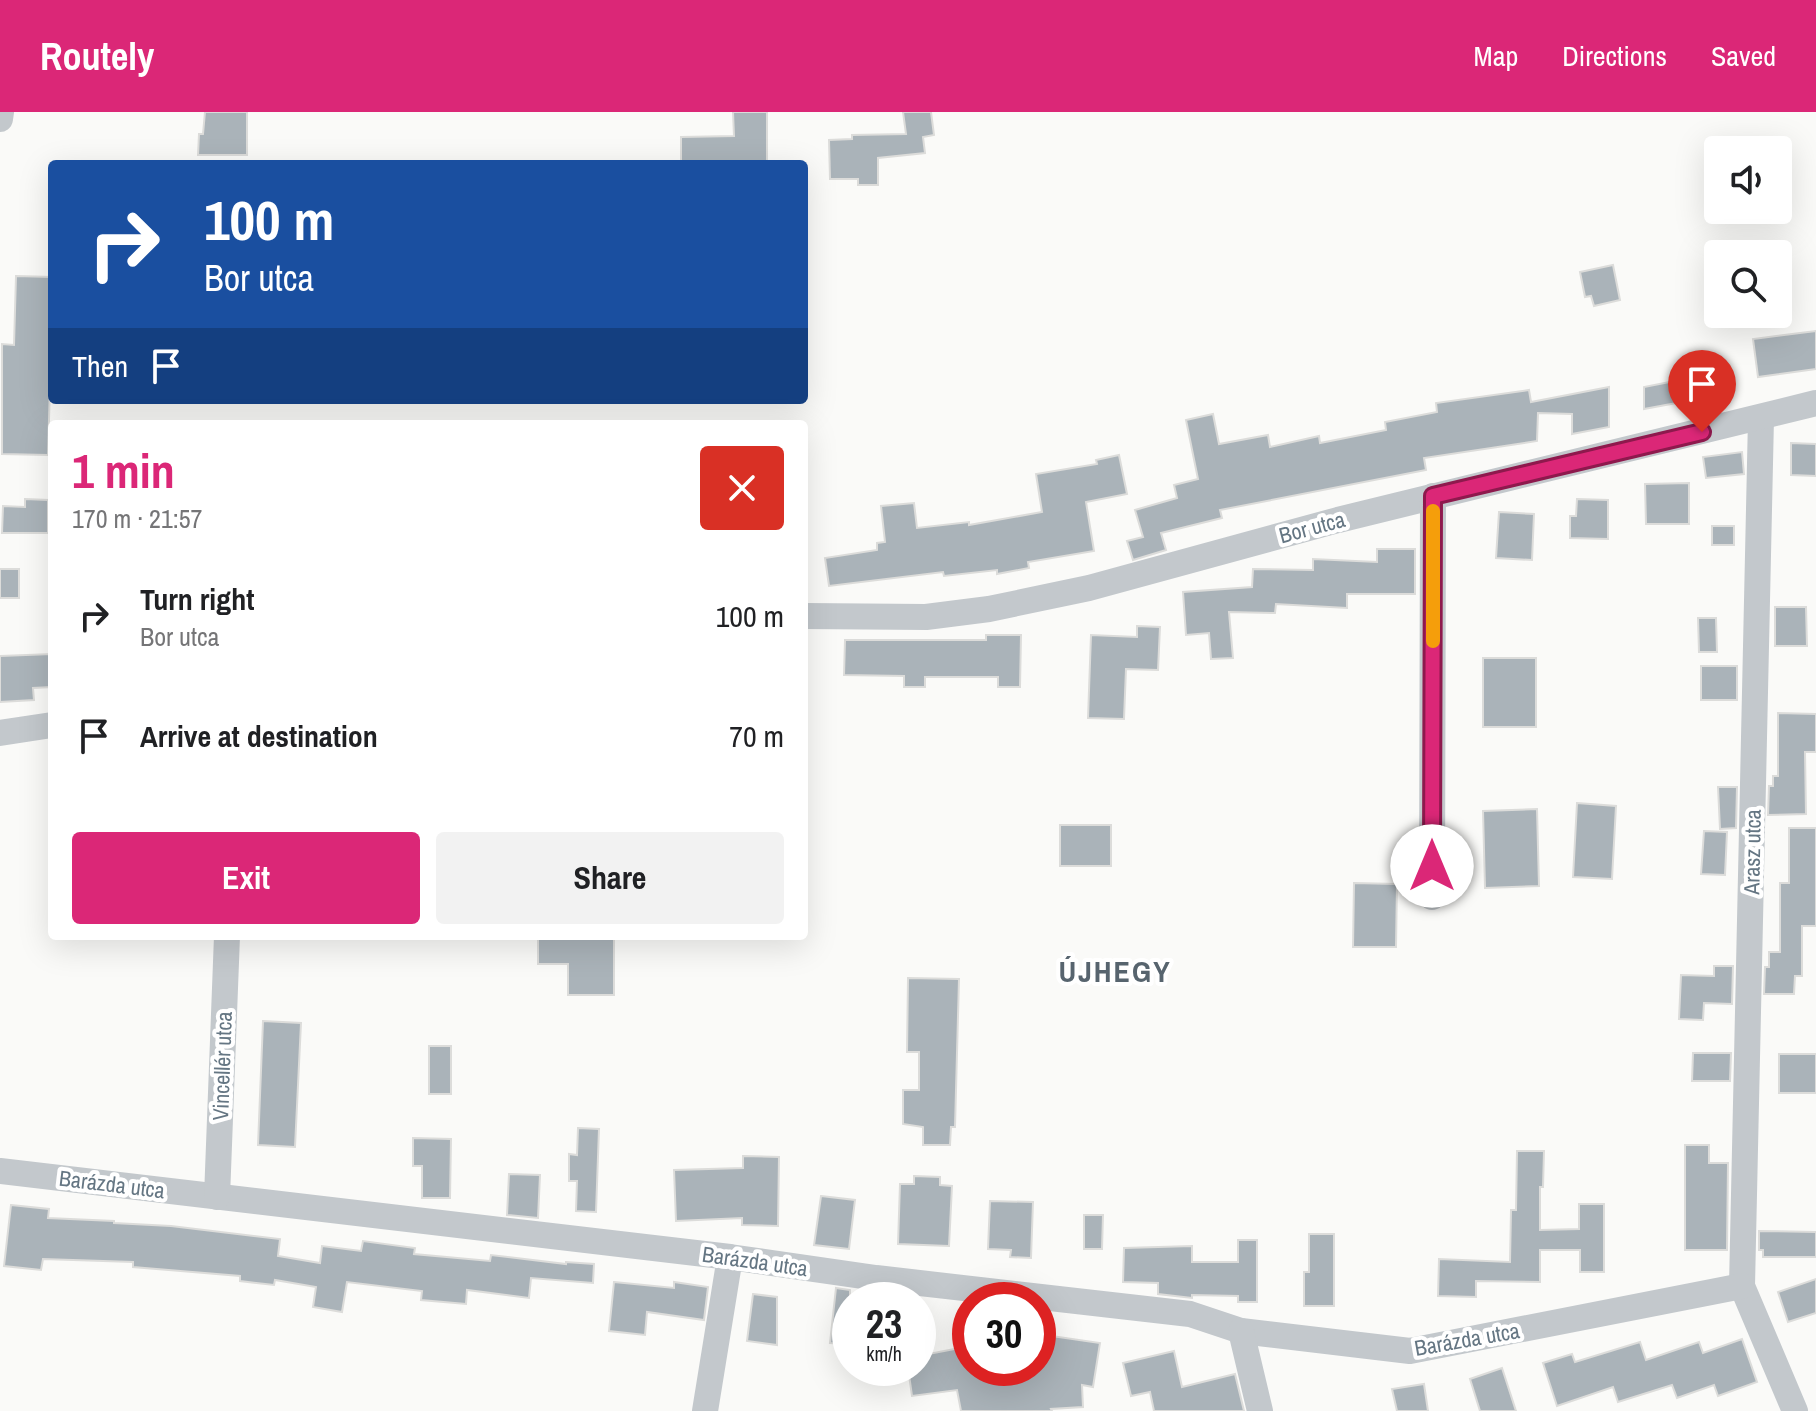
<!DOCTYPE html>
<html lang="en">
<head>
<meta charset="utf-8">
<style>
  :root { --surface:#fff; --page:#f2f2f2; --text:#202124; --muted:#757577; --accent:#db2777 }
  body { margin:0; font-family:"Archivo Narrow",sans-serif; background:var(--page); color:var(--text); height:100vh; display:flex; flex-direction:column; font-size:30px; white-space:nowrap }
  * { box-sizing:border-box; margin:0 }
  p { font-size:26px; color:var(--muted) }
  .icon { flex:none; width:44px; height:44px; fill:none; stroke:currentColor; stroke-width:2; stroke-linecap:round; stroke-linejoin:round }
  .map { position:relative; flex:1; overflow:hidden }
  .panel { position:absolute; left:48px; top:308px; width:760px; height:520px; display:flex; flex-direction:column; background:var(--surface); border-radius:8px; box-shadow:0 8px 32px #0002 }
  .panel>* { flex:none }
  .banner { position:absolute; left:48px; top:48px; width:760px; height:244px; border-radius:8px; box-shadow:0 8px 32px #0002; background:#1a4fa0; color:#fff; overflow:hidden }
  .fabs { position:absolute; left:1704px; top:24px; display:grid; gap:16px }
  .fabs a { display:grid; place-items:center; width:88px; height:88px; border-radius:8px; background:var(--surface); box-shadow:0 8px 32px #0002; font-size:40px }
  .speed { position:absolute; left:832px; top:1170px; display:flex; gap:16px; font-size:40px; font-weight:700; text-align:center }
  .speed>* { display:grid; place-content:center; width:104px; height:104px; border-radius:50%; background:var(--surface); box-shadow:0 8px 32px #0002; line-height:1 }
  .speed small { font-size:20px; font-weight:400 }
  .speed .limit { border:12px solid #d22; background:#fff; color:#111 }
  .pin { position:absolute; display:grid; place-items:center; width:68px; height:68px; color:#fff; margin:-82px -34px; border-radius:50% 50% 50% 0; rotate:-45deg; box-shadow:0 0 8px #0007 }
  .pin .icon { rotate:45deg }
  .me { position:absolute; width:88px; margin:-44px; rotate:0deg; stroke-linejoin:round; filter:drop-shadow(0 0 6px #0008) }
  .turn { display:flex; align-items:center; gap:28px; height:168px; padding:0 24px; font-size:36px }
  .turn .icon { width:104px; height:104px; stroke-width:2.5 }
  .turn b { display:block; font-size:56px; line-height:68px }
  .then { display:flex; align-items:center; height:76px; padding:0 24px; background:#0003; gap:16px; font-size:30px }
  .round { display:grid; place-items:center; flex:none; width:84px; height:84px; border-radius:8px; background:var(--page) }
  .summary { display:flex; align-items:center; justify-content:space-between; height:136px; padding:0 24px }
  h1 { font-size:48px; font-weight:700; line-height:60px; color:var(--accent) }
  .button { display:flex; gap:16px; margin-top:auto; padding:16px 24px }
  .button a { flex:1; height:92px; border-radius:8px; background:var(--accent); color:#fff; font-size:32px; font-weight:700; line-height:92px; text-align:center }
  .button a+a { background:var(--page); color:var(--text) }
  ul { padding:0; list-style:none }
  li { display:flex; align-items:center; gap:24px; height:120px; padding:0 24px }
  li div { flex:1 }
  li b { display:block; font-size:30px }
  li em { font-style:normal }
  header { display:flex; align-items:center; gap:48px; box-sizing:border-box; height:112px; padding:0 40px; background:var(--accent); color:#fff }
  header strong { font-size:38px }
  nav { display:flex; gap:44px; margin-inline-start:auto; font-size:28px }
  .map>svg:first-child { display:block }
  .building { fill:#aab3b9; stroke:#dcdcda; stroke-width:2 }
  .lines { fill:none; stroke-linecap:round; stroke-linejoin:round }
  .minor { stroke:#c3c8cc; stroke-width:26 }
  .route-casing { stroke:#8e194d; stroke-width:20 }
  .route { stroke:#db2777; stroke-width:14 }
  .slow { stroke:#f59e0b; stroke-width:14 }
  .labels { text-anchor:middle; stroke-width:8; stroke-linejoin:round; paint-order:stroke }
  .street-label { font-size:22px; fill:#657683; stroke:#fff }
  .district-label { font-size:30px; font-weight:bold; letter-spacing:2px; fill:#57646e; stroke:#fff }
</style>
</head>
<body>
<header>
<strong>Routely</strong>
<nav><a>Map</a><a>Directions</a><a>Saved</a></nav>
</header>
<div class="map">
<svg width="1816" height="1299" viewBox="0 0 1816 1299">
  <rect width="100%" height="100%" fill="#fafaf8"/>
  <g class="building">
    <path d="M205,0H247V43H198L199,22H203Z"/>
    <path d="M733,0H767V52H681V25L734,24Z"/>
    <path d="M903,0H931L934,23L923,25L925,41L878,46V73H858V67H830L829,28L852,27V23L906,22Z"/>
    <path d="M1613,153L1620,188L1594,194L1591,184L1585,185L1580,160Z"/>
    <path d="M16,164L52,165V273H50L48,343L2,342V232L14,233Z"/>
    <path d="M1816,219V257L1758,265L1753,227Z"/>
    <path d="M1705,263L1709,285L1644,297V275Z"/>
    <path d="M1609,275V315L1572,322V302L1538,301L1537,329L1424,346L1426,358L1220,398L1222,406L1161,421L1166,438L1133,448L1127,429L1143,425L1135,398L1177,386L1174,373L1198,367L1186,308L1213,302L1219,332L1268,323L1270,335L1319,324L1320,331L1386,318L1385,310L1437,300L1436,291L1529,278L1531,290Z"/>
    <path d="M1791,331L1816,332V364L1791,363Z"/>
    <path d="M1742,340L1744,362L1706,366L1703,345Z"/>
    <path d="M1119,343L1127,382L1086,390L1094,439L1028,450L1029,456L997,462V458L944,464L943,460L829,474L825,446L877,438V431L885,430L881,394L914,391L917,416L969,410V413L1042,400L1036,362L1097,352L1096,348Z"/>
    <path d="M1689,371V412H1646L1645,372Z"/>
    <path d="M25,387L48,388V421H2L3,394L25,395Z"/>
    <path d="M1577,387L1608,388V427L1570,426V404H1576Z"/>
    <path d="M1499,400L1534,402L1532,448L1496,446Z"/>
    <rect x="1712" y="414" width="22" height="19"/>
    <path d="M1377,437H1415V482H1347V496L1276,492L1275,501L1229,500L1233,546L1211,547L1209,521L1186,523L1183,480L1252,475L1253,457L1313,458V447L1377,450Z"/>
    <rect x="0" y="457" width="19" height="29"/>
    <path d="M1775,495H1806L1807,534H1775Z"/>
    <path d="M1698,506H1716L1717,540H1699Z"/>
    <path d="M1137,514L1160,515L1158,558L1126,557L1124,607L1088,606L1091,523L1137,525Z"/>
    <path d="M986,523H1021L1020,575H998V565H925V575H904V564L844,563L845,528H986Z"/>
    <path d="M52,542V575L33,576L34,588L0,590V544Z"/>
    <rect x="1483" y="546" width="53" height="69"/>
    <rect x="1701" y="554" width="36" height="34"/>
    <path d="M1778,601L1816,602V640H1805L1806,702L1768,703L1769,674H1773V664H1778Z"/>
    <path d="M1718,675H1737L1736,716L1720,717Z"/>
    <path d="M1577,691L1616,694L1612,767L1573,765Z"/>
    <path d="M1537,697L1539,774L1485,776L1483,699Z"/>
    <rect x="1060" y="713" width="51" height="41"/>
    <path d="M1789,716H1816V814H1802V864H1795L1794,882H1764L1765,855H1769V840H1780V771H1789Z"/>
    <path d="M1704,719L1727,720L1725,763L1701,762Z"/>
    <path d="M1354,771L1397,772L1396,835H1353Z"/>
    <path d="M538,824H614V883H568V852H538Z"/>
    <path d="M1714,854H1733L1732,892L1704,891L1703,908L1679,907L1681,863L1714,864Z"/>
    <path d="M908,866L959,867L955,1015H951L950,1033H923V1015L903,1012V978H919V940H907Z"/>
    <path d="M263,909L301,911L295,1035L258,1033Z"/>
    <rect x="429" y="934" width="22" height="48"/>
    <path d="M1693,941H1731L1730,969H1692Z"/>
    <rect x="1779" y="942" width="37" height="39"/>
    <path d="M578,1016L599,1017L596,1100L576,1099L577,1069H569V1042L577,1043Z"/>
    <path d="M413,1026L451,1027L450,1086H422V1054H413Z"/>
    <path d="M1685,1033H1709V1051H1728L1727,1138H1685Z"/>
    <path d="M1517,1039H1544L1543,1075H1540V1118L1579,1117V1092H1604V1160H1580V1138H1540V1170L1476,1169V1185L1438,1184L1439,1147L1510,1150L1511,1098H1516Z"/>
    <path d="M743,1044L779,1045L778,1114L742,1113V1106L676,1109L674,1058L743,1056Z"/>
    <path d="M509,1062L540,1063L538,1106L507,1103Z"/>
    <path d="M914,1064L940,1065V1073L952,1074L949,1134L898,1132L900,1072H914Z"/>
    <path d="M821,1084L855,1088L849,1137L814,1133Z"/>
    <path d="M990,1089L1033,1090L1031,1146L1010,1145L1011,1138L988,1137Z"/>
    <path d="M11,1093L49,1097L48,1106L114,1109V1111L171,1114L280,1127L278,1144L320,1151L322,1134L361,1139L363,1129L415,1136L414,1142L490,1149L491,1143L566,1152V1150L594,1152L593,1171L531,1166L529,1186L467,1178L466,1192L421,1188L422,1179L347,1170L342,1200L313,1195L316,1175L275,1168L274,1173L240,1169V1164L133,1155V1150L43,1147L41,1158L4,1154Z"/>
    <path d="M1084,1103H1103L1102,1137H1084Z"/>
    <path d="M1759,1119L1816,1120V1145H1763V1138H1759Z"/>
    <path d="M1309,1122H1334V1194H1304V1160H1309Z"/>
    <path d="M1238,1128H1257V1190H1238V1184L1192,1183V1186L1158,1182V1171L1123,1170L1124,1136L1192,1134V1150H1238Z"/>
    <path d="M1816,1167V1201L1788,1210L1778,1180Z"/>
    <path d="M614,1170L674,1176V1170L708,1175L704,1208L647,1200L645,1223L609,1219Z"/>
    <path d="M836,1176L850,1178V1232L830,1231Z"/>
    <path d="M753,1182L777,1185V1233L747,1229Z"/>
    <path d="M1038,1222L1100,1231L1093,1275L1082,1273L1083,1295L1051,1297L1052,1299H961L957,1278L912,1284L908,1256H918V1244L970,1234V1256H1038Z"/>
    <path d="M1742,1227L1757,1270L1718,1284L1714,1273L1677,1286L1672,1273L1618,1290L1613,1275L1557,1294L1543,1251L1572,1242L1575,1250L1640,1230L1646,1248L1699,1230L1703,1241Z"/>
    <path d="M1174,1239L1182,1275L1235,1262L1244,1299H1154L1150,1280L1131,1284L1123,1251Z"/>
    <path d="M1502,1256L1516,1299H1480L1470,1267Z"/>
    <path d="M1424,1272L1428,1299H1397L1392,1277Z"/>
  </g>
  <g class="lines">
    <g class="minor">
      <path d="M0,7L1,0"/>
      <path d="M1761,306L1742,1174L1795,1299"/>
      <path d="M804,504L926,505L989,497L1089,476L1338,408L1816,291"/>
      <path d="M0,621L52,613"/>
      <path d="M1432,785L1433,384"/>
      <path d="M0,1059L730,1145L876,1166L1190,1202L1241,1219L1410,1239L1742,1174"/>
      <path d="M217,1085L227,824"/>
      <path d="M1241,1219L1260,1299"/>
      <path d="M705,1299L730,1145"/>
    </g>
  </g>
  <g class="lines">
    <g class="route-casing">
      <path id="route" d="M1432,754L1433,384L1702,320"/>
    </g>
    <use href="#route" class="route"/>
    <path class="slow" d="M1433,529V399"/>
  </g>
  <g class="labels">
    <g class="street-label">
      <text transform="translate(1312 415) rotate(-15)" y="8">Bor utca</text>
      <text transform="translate(1752 740) rotate(-89)" y="8">Arasz utca</text>
      <text transform="translate(222 954) rotate(-88)" y="8">Vincellér utca</text>
      <text transform="translate(112 1072) rotate(7)" y="8">Barázda utca</text>
      <text transform="translate(755 1149) rotate(8)" y="8">Barázda utca</text>
      <text transform="translate(1467 1227) rotate(-10)" y="8">Barázda utca</text>
    </g>
    <g class="district-label">
      <text x="1115" y="870">ÚJHEGY</text>
    </g>
  </g>
</svg>
<div class="fabs">
<a><svg class="icon" aria-label="sound" viewBox="0 0 24 24"><path d="M4 9h4l5-4v14l-5-4H4zM17 9q2 3 0 6"/></svg></a>
<a><svg class="icon" aria-label="search" viewBox="0 0 24 24"><circle cx="10" cy="10" r="6"/><path d="M15 15l6 6"/></svg></a>
</div>
<div class="speed"><div>23<small>km/h</small></div><div class="limit">30</div></div>
<div class="pin" style="left:1702px;top:320px;background:#d93025"><svg class="icon" aria-label="arrive" viewBox="0 0 24 24"><path d="M6 21V4h12l-3 4 3 4H6"/></svg></div>
<svg class="me" style="left:1432px;top:754px" viewBox="-20 -20 40 40"><circle r="19" fill="#fff"/><path d="M0-13L10 11 0 6-10 11z" fill="#db2777"/></svg>
<div class="banner">
<div class="turn"><svg class="icon" aria-label="right" viewBox="0 0 24 24"><path d="M7 20v-9h11M14 6l5 5-5 5"/></svg><div><b>100 m</b>Bor utca</div></div>
<div class="then">Then<svg class="icon" aria-label="arrive" viewBox="0 0 24 24"><path d="M6 21V4h12l-3 4 3 4H6"/></svg></div>
</div>
<section class="panel">
<div class="summary"><div><h1>1 min</h1><p>170 m · 21:57</p></div><a class="round" style="background:#d93025;color:#fff"><svg class="icon" aria-label="close" viewBox="0 0 24 24"><path d="M6 6l12 12M18 6L6 18"/></svg></a></div>
<ul>
<li><svg class="icon" aria-label="right" viewBox="0 0 24 24"><path d="M7 20v-9h11M14 6l5 5-5 5"/></svg><div><b>Turn right</b><p>Bor utca</p></div><em>100 m</em></li>
<li><svg class="icon" aria-label="arrive" viewBox="0 0 24 24"><path d="M6 21V4h12l-3 4 3 4H6"/></svg><div><b>Arrive at destination</b></div><em>70 m</em></li>
</ul>
<div class="button"><a>Exit</a><a>Share</a></div>
</section>
</div>
</body>
</html>
